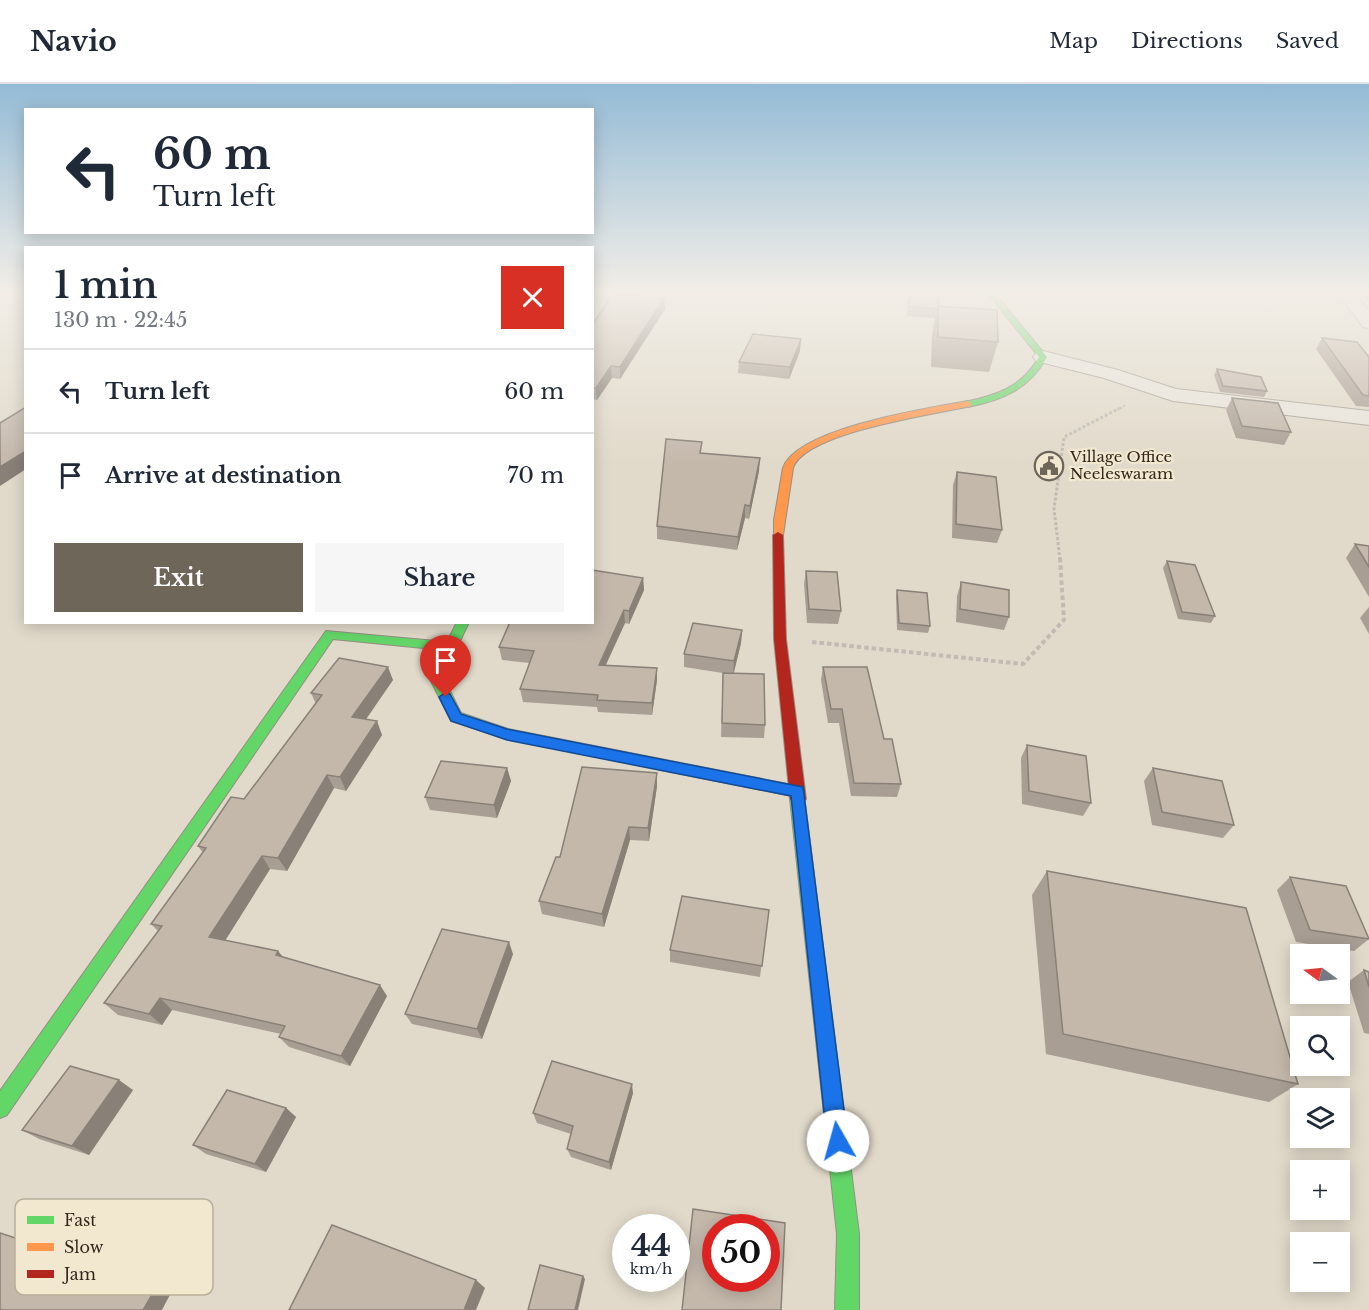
<!DOCTYPE html>
<html lang="en">
<head>
<meta charset="utf-8">
<style>
  :root { --surface:#fff; --page:#f6f6f7; --text:#1f2937; --muted:#747a83; --line:#e0e1e3; --accent:#6f665a }
  body { margin:0; font-family:"Libre Baskerville",serif; background:var(--page); color:var(--text); height:100vh; display:flex; flex-direction:column; font-size:22px; white-space:nowrap }
  * { box-sizing:border-box; margin:0 }
  p { font-size:20px; color:var(--muted) }
  .icon { flex:none; width:33px; height:33px; fill:none; stroke:currentColor; stroke-width:2; stroke-linecap:round; stroke-linejoin:round }
  .map { position:relative; flex:1; overflow:hidden }
  .details { position:absolute; left:24px; top:162px; width:570px; height:378px; display:flex; flex-direction:column; background:var(--surface); border-radius:0px; box-shadow:0 3px 15px #0003 }
  .details>* { flex:none }
  .top-card { position:absolute; left:24px; top:24px; width:570px; height:126px; border-radius:0px; box-shadow:0 3px 15px #0003; background:#fff; color:var(--text); overflow:hidden }
  .needle { width:39px; rotate:285deg }
  .fabs { position:absolute; left:1290px; top:860px; display:grid; gap:12px }
  .fabs a { display:grid; place-items:center; width:60px; height:60px; border-radius:0px; background:var(--surface); box-shadow:0 3px 15px #0003; font-size:30px }
  .speed { position:absolute; left:612px; top:1130px; display:flex; gap:12px; font-size:30px; font-weight:700; text-align:center }
  .speed>* { display:grid; place-content:center; width:78px; height:78px; border-radius:50%; background:var(--surface); box-shadow:0 3px 15px #0003; line-height:1 }
  .speed small { font-size:15px; font-weight:400 }
  .speed .limit { border:9px solid #d22; background:#fff; color:#111 }
  .pin { position:absolute; display:grid; place-items:center; width:51px; height:51px; color:#fff; margin:-62px -26px; border-radius:50% 50% 50% 0; rotate:-45deg; box-shadow:0 0 6px #0007 }
  .pin .icon { rotate:45deg }
  .me { position:absolute; width:66px; margin:-33px; rotate:353deg; stroke-linejoin:round; filter:drop-shadow(0 0 4px #0008) }
  .turn { display:flex; align-items:center; gap:21px; height:126px; padding:0 30px; font-size:27px }
  .turn .icon { width:78px; height:78px; stroke-width:2.5 }
  .turn b { display:block; font-size:42px; line-height:51px }
  .round { display:grid; place-items:center; flex:none; width:63px; height:63px; border-radius:0px; background:var(--page) }
  .overview { display:flex; align-items:center; justify-content:space-between; height:102px; padding:0 30px }
  h1 { font-size:36px; font-weight:600; line-height:45px }
  .primary-button { display:flex; gap:12px; margin-top:auto; padding:12px 30px }
  .primary-button a { flex:1; height:69px; border-radius:0px; background:var(--accent); color:#fff; font-size:24px; font-weight:600; line-height:69px; text-align:center }
  .primary-button a+a { background:var(--page); color:var(--text) }
  ul { padding:0; list-style:none }
  li { display:flex; align-items:center; gap:18px; height:84px; padding:0 30px; border-top:2px solid var(--line) }
  li div { flex:1 }
  li b { display:block; font-size:22px }
  li em { font-style:normal }
  header { display:flex; align-items:center; gap:36px; box-sizing:border-box; height:84px; padding:0 30px; background:var(--surface); border-bottom:2px solid var(--line) }
  header strong { font-size:28px }
  nav { display:flex; gap:33px; margin-inline-start:auto; font-size:21px }
  .map>svg:first-child { display:block }
  .lines { fill:none; stroke-linecap:round; stroke-linejoin:round }
  .street-casing { stroke:#a59f94; stroke-width:2 }
  .fast-casing { stroke:#958e83; stroke-width:2 }
  .slow-casing { stroke:#958e83; stroke-width:2 }
  .jam-casing { stroke:#958e83; stroke-width:2 }
  .path-far2 { stroke:#c1bbb3; stroke-width:2; stroke-dasharray:2 1.5; stroke-linecap:butt }
  .path-far1 { stroke:#c1bbb3; stroke-width:3; stroke-dasharray:3 2; stroke-linecap:butt }
  .path { stroke:#c1bbb3; stroke-width:4; stroke-dasharray:4.5 3; stroke-linecap:butt }
  .street { fill:#e9e4db; fill-rule:evenodd }
  .fast { fill:#63d668; fill-rule:evenodd }
  .slow { fill:#ff974d; fill-rule:evenodd }
  .jam { fill:#b3261e; fill-rule:evenodd }
  .wall { fill:#a99e93 }
  .shaded-wall { fill:#898178 }
  .building { fill:#c4b8ab; stroke:#898178; stroke-width:1.5; fill-rule:evenodd }
  .route { fill:#1a73e8; stroke:#114b97; stroke-width:1.5 }
  .labels { text-anchor:middle; stroke-width:4.5; stroke-linejoin:round; paint-order:stroke }
  .far-poi-label { font-size:15px; fill:#32271d; stroke:#f2e8d0; text-anchor:start }
  .key { fill:#f2e8d0; stroke:#b8ae9a; stroke-width:1.5 }
  .key-label { font-size:16px; fill:#32271d }
</style>
</head>
<body>
<header>
<strong>Navio</strong>
<nav><a>Map</a><a>Directions</a><a>Saved</a></nav>
</header>
<div class="map">
<svg width="1369" height="1226" viewBox="0 0 1369 1226">
  <rect width="100%" height="100%" fill="#e1daca"/>
  <g class="lines">
    <g class="street-casing">
      <g id="street">
        <path d="M1336,207H1353L1369,227V244L1363,243Z"/>
        <path d="M1043,267L1118,286L1176,305L1369,327V341L1173,317L1104,294L1036,277L1033,273L1036,269Z"/>
      </g>
    </g>
    <g class="fast-casing">
      <g id="fast">
        <path d="M986,207H993L1047,273C1029,305 1003,316 968,323L964,320L965,318C997,311 1022,303 1039,273Z"/>
        <path d="M457,538H469L443,593L461,629L508,645L803,703L859,1150V1226H835L837,1150L790,715L792,712L507,655L451,637L429,593L443,566L333,555L7,1031L0,1034V1007L326,547L447,558Z"/>
      </g>
    </g>
    <g class="slow-casing">
      <path id="slow" d="M968,317L972,320L971,322C936,330 805,348 793,384L783,451L782,453H774V436L783,384C797,344 929,324 968,317Z"/>
    </g>
    <g class="jam-casing">
      <path id="jam" d="M778,448L783,451L786,555L806,715L803,719L798,721L793,719L790,715L774,555L773,451Z"/>
    </g>
    <path class="path-far2" d="M1117,326L1126,321"/>
    <path class="path-far1" d="M1060,476L1054,425L1064,353L1120,324"/>
    <path class="path" d="M812,558L1023,580L1064,536L1060,474"/>
    <use href="#street" class="street"/>
    <use href="#fast" class="fast"/>
    <use href="#slow" class="slow"/>
    <use href="#jam" class="jam"/>
  </g>
  <g class="wall">
    <path d="M910,207H937L939,222L998,258L989,288L931,283L932,250L935,234L907,232Z"/>
    <path d="M1358,207H1369V217Z"/>
    <path d="M664,214L665,225L620,295L612,294L597,316L592,315V241Z"/>
    <path d="M1322,254L1369,273V323L1356,322L1316,265Z"/>
    <path d="M800,267L789,295L738,289L739,278Z"/>
    <path d="M1217,285L1267,307L1264,313L1220,308L1214,291Z"/>
    <path d="M1232,314L1291,348L1284,361L1236,354L1226,326Z"/>
    <path d="M702,369L759,387L749,435L745,434L737,466L657,455V442Z"/>
    <path d="M957,388L1002,446L997,459L952,454L953,401Z"/>
    <path d="M1355,460L1369,462V513L1346,474Z"/>
    <path d="M1167,477L1215,532L1211,539L1178,535L1163,484Z"/>
    <path d="M806,487L841,527L838,540L807,539L804,500Z"/>
    <path d="M643,494L644,506L629,540L625,539L606,581L657,584V596L652,631L598,628L597,623L523,618L520,605L530,579L502,576L499,563Z"/>
    <path d="M961,498L1009,533L1004,546L956,538L957,512Z"/>
    <path d="M897,506L930,542L928,549L897,546L896,513Z"/>
    <path d="M1369,523V550L1360,534Z"/>
    <path d="M742,546L741,559L734,589L765,641L764,654L721,653L723,589L684,583V570Z"/>
    <path d="M823,583L884,655L901,700L897,713L851,712L839,639H828L821,596Z"/>
    <path d="M393,596L365,635L382,651L346,707L334,704L287,787L270,785L225,856L283,873L387,912L350,982L289,963L279,953L281,950L172,926L162,941L118,931L104,919L158,847L151,840L203,769L198,762L244,715L316,620L311,609Z"/>
    <path d="M1027,661L1091,719L1083,732L1022,720L1021,674Z"/>
    <path d="M507,684L511,697L497,734L430,726L425,713Z"/>
    <path d="M1153,684L1234,741L1223,754L1152,741L1144,697Z"/>
    <path d="M657,702L649,757L630,756L604,843L542,830L539,817L560,773Z"/>
    <path d="M1047,787L1298,1000L1269,1018L1046,970L1032,811Z"/>
    <path d="M1290,793L1369,855L1354,867L1296,858L1277,806Z"/>
    <path d="M769,826L760,893L670,878V866Z"/>
    <path d="M513,870L482,955L412,940L405,930Z"/>
    <path d="M1364,886L1369,888V950L1364,949L1348,898Z"/>
    <path d="M133,1006L89,1071L39,1055L22,1046Z"/>
    <path d="M633,1009L611,1086L571,1073L567,1065L571,1050L537,1039L533,1029Z"/>
    <path d="M286,1024L296,1033L266,1088L206,1070L193,1061Z"/>
  </g>
  <g class="shaded-wall">
    <path d="M664,214L665,225L620,295V283Z"/>
    <path d="M801,255L800,267L789,295L790,283Z"/>
    <path d="M611,282L612,294L597,316L596,304Z"/>
    <path d="M26,367V385L0,402V383Z"/>
    <path d="M760,374L759,387L749,435L750,422Z"/>
    <path d="M745,421V434L737,466L738,453Z"/>
    <path d="M643,494L644,506L629,540V527Z"/>
    <path d="M624,526L625,539L600,593L599,581Z"/>
    <path d="M742,546L741,559L733,591L734,577Z"/>
    <path d="M388,583L393,596L358,647L352,633Z"/>
    <path d="M657,584V596L652,631V619Z"/>
    <path d="M377,637L382,651L346,707L340,693Z"/>
    <path d="M507,684L511,697L497,734L494,721Z"/>
    <path d="M657,689V702L649,757L648,744Z"/>
    <path d="M327,691L334,704L287,787L278,774Z"/>
    <path d="M629,743L630,756L604,843L602,830Z"/>
    <path d="M262,772L270,785L220,865L209,853Z"/>
    <path d="M509,858L513,870L482,955L477,945Z"/>
    <path d="M278,867L288,879L276,871Z"/>
    <path d="M380,901L387,912L350,982L341,972Z"/>
    <path d="M160,914L172,926L162,941L149,930Z"/>
    <path d="M119,996L133,1006L89,1071L72,1062Z"/>
    <path d="M632,1000L633,1009L611,1086L609,1078Z"/>
    <path d="M286,1024L296,1033L266,1088L255,1080Z"/>
    <path d="M583,1192L585,1195L578,1226H575Z"/>
    <path d="M476,1196L485,1204L476,1226H464Z"/>
    <path d="M158,1200L173,1205L162,1226H143Z"/>
  </g>
  <g class="building">
    <path d="M911,207H937L939,222H938L937,225L908,222Z"/>
    <path d="M613,210L664,214L620,283L611,282L596,304H592V241Z"/>
    <path d="M938,222L997,226L998,258L938,253Z"/>
    <path d="M753,250L801,255L790,283L739,278Z"/>
    <path d="M1322,254L1357,258L1369,273V312L1363,311Z"/>
    <path d="M1217,285L1261,293L1267,307L1223,302Z"/>
    <path d="M1232,314L1278,319L1291,348L1242,342Z"/>
    <path d="M26,323V367L0,383V339Z"/>
    <path d="M666,355L702,358L700,369L760,374L750,422L745,421L738,453L657,442Z"/>
    <path d="M957,388L996,393L1002,446L956,440Z"/>
    <path d="M1355,460L1369,462V483Z"/>
    <path d="M1167,477L1195,481L1215,532L1182,528Z"/>
    <path d="M592,486L643,494L629,527L624,526L599,581L657,584L652,619L597,616L598,611L520,605L534,567L499,563L510,538H592Z"/>
    <path d="M806,487L837,488L841,527L809,525Z"/>
    <path d="M961,498L1009,506V533L960,525Z"/>
    <path d="M897,506L927,509L930,542L899,539Z"/>
    <path d="M693,539L742,546L734,577L684,570Z"/>
    <path d="M339,574L388,583L352,633L377,637L340,693L327,691L278,774L262,772L209,853L278,867L276,871L380,901L341,972L279,953L285,942L160,914L149,930L104,919L162,842L151,840L206,764L198,762L231,713L244,715L322,611L311,609Z"/>
    <path d="M823,583H867L884,655H892L901,700L854,699L842,625H831Z"/>
    <path d="M723,589L764,590L765,641L722,639Z"/>
    <path d="M1027,661L1086,672L1091,719L1029,707Z"/>
    <path d="M441,677L507,684L494,721L425,713Z"/>
    <path d="M582,683L657,689L648,744L629,743L602,830L539,817L556,773H560Z"/>
    <path d="M1153,684L1222,697L1234,741L1162,728Z"/>
    <path d="M1047,787L1246,824L1298,1000L1063,950Z"/>
    <path d="M1290,793L1346,802L1369,855L1310,846Z"/>
    <path d="M682,812L769,826L762,882L670,866Z"/>
    <path d="M442,845L509,858L477,945L405,930Z"/>
    <path d="M1364,886L1369,888V903Z"/>
    <path d="M552,977L632,1000L609,1078L567,1065L573,1042L533,1029Z"/>
    <path d="M70,982L119,996L72,1062L22,1046Z"/>
    <path d="M227,1006L286,1024L255,1080L193,1061Z"/>
    <path d="M693,1125L785,1139L781,1226H682ZM716,1143H766V1194H716Z"/>
    <path d="M332,1141L476,1196L464,1226H289Z"/>
    <path d="M0,1149L158,1200L143,1226H0Z"/>
    <path d="M540,1181L583,1192L575,1226H528Z"/>
  </g>
  <linearGradient id="sky" x2="0" y2="1"><stop stop-color="#94bbd6"/><stop offset="0.55" stop-color="#f2eee7"/><stop offset="1" stop-color="#f2eee7" stop-opacity="0"/></linearGradient>
  <rect width="1369" height="379" fill="url(#sky)"/>
  <path class="route" d="M446,608L450,610L461,630L507,645L803,703L848,1057L845,1064L838,1067L830,1064L827,1057L791,712L507,656L451,637L439,613Z"/>
  <defs>
    <g id="civic-ring" transform="scale(1.5)"><circle r="9.5" fill="#f2e8d0" stroke="#6f665a" stroke-width="1.5"/><path d="M-.6-6.5H3V-4.5H.6V-3L4-1V1h2V6H-6V1h2V-1L-.6-3ZM-1.2 2.5V6h2.4V2.5Z" fill="#6f665a"/></g>
  </defs>
  <g fill-rule="evenodd">
    <use href="#civic-ring" x="1049" y="382"/>
  </g>
  <g class="labels">
    <g class="far-poi-label">
      <text x="1070" y="378">Village Office<tspan x="1070" dy="17">Neeleswaram</tspan></text>
    </g>
  </g>
  <rect x="15" y="1115" width="198" height="96" rx="9" class="key"/>
  <rect x="27" y="1132" width="27" height="8" fill="#63d668"/>
  <rect x="27" y="1159" width="27" height="8" fill="#ff974d"/>
  <rect x="27" y="1186" width="27" height="8" fill="#b3261e"/>
  <g class="key-label">
    <text x="64" y="1142">Fast</text>
    <text x="64" y="1169">Slow</text>
    <text x="64" y="1196">Jam</text>
  </g>
</svg>
<div class="fabs">
<a><svg class="needle" viewBox="-14 -14 28 28"><path d="M0-13l5 13h-10z" fill="#e53935"/><path d="M0 13l5-13h-10z" fill="#747a83"/></svg></a>
<a><svg class="icon" aria-label="search" viewBox="0 0 24 24"><circle cx="10" cy="10" r="6"/><path d="M15 15l6 6"/></svg></a>
<a><svg class="icon" aria-label="layers" viewBox="0 0 24 24"><path d="M12 4l9 5-9 5-9-5zM3 14l9 5 9-5"/></svg></a>
<a>+</a>
<a>−</a>
</div>
<div class="speed"><div>44<small>km/h</small></div><div class="limit">50</div></div>
<div class="pin" style="left:446px;top:613px;background:#d93025"><svg class="icon" aria-label="arrive" viewBox="0 0 24 24"><path d="M6 21V4h12l-3 4 3 4H6"/></svg></div>
<svg class="me" style="left:838px;top:1057px" viewBox="-20 -20 40 40"><circle r="19" fill="#fff"/><path d="M0-13L10 11 0 6-10 11z" fill="#1a73e8"/></svg>
<div class="top-card">
<div class="turn"><svg class="icon" aria-label="left" viewBox="0 0 24 24"><path d="M17 20v-9H6M10 6l-5 5 5 5"/></svg><div><b>60 m</b>Turn left</div></div>
</div>
<section class="details">
<div class="overview"><div><h1>1 min</h1><p>130 m · 22:45</p></div><a class="round" style="background:#d93025;color:#fff"><svg class="icon" aria-label="close" viewBox="0 0 24 24"><path d="M6 6l12 12M18 6L6 18"/></svg></a></div>
<ul>
<li><svg class="icon" aria-label="left" viewBox="0 0 24 24"><path d="M17 20v-9H6M10 6l-5 5 5 5"/></svg><div><b>Turn left</b></div><em>60 m</em></li>
<li><svg class="icon" aria-label="arrive" viewBox="0 0 24 24"><path d="M6 21V4h12l-3 4 3 4H6"/></svg><div><b>Arrive at destination</b></div><em>70 m</em></li>
</ul>
<div class="primary-button"><a>Exit</a><a>Share</a></div>
</section>
</div>
</body>
</html>
